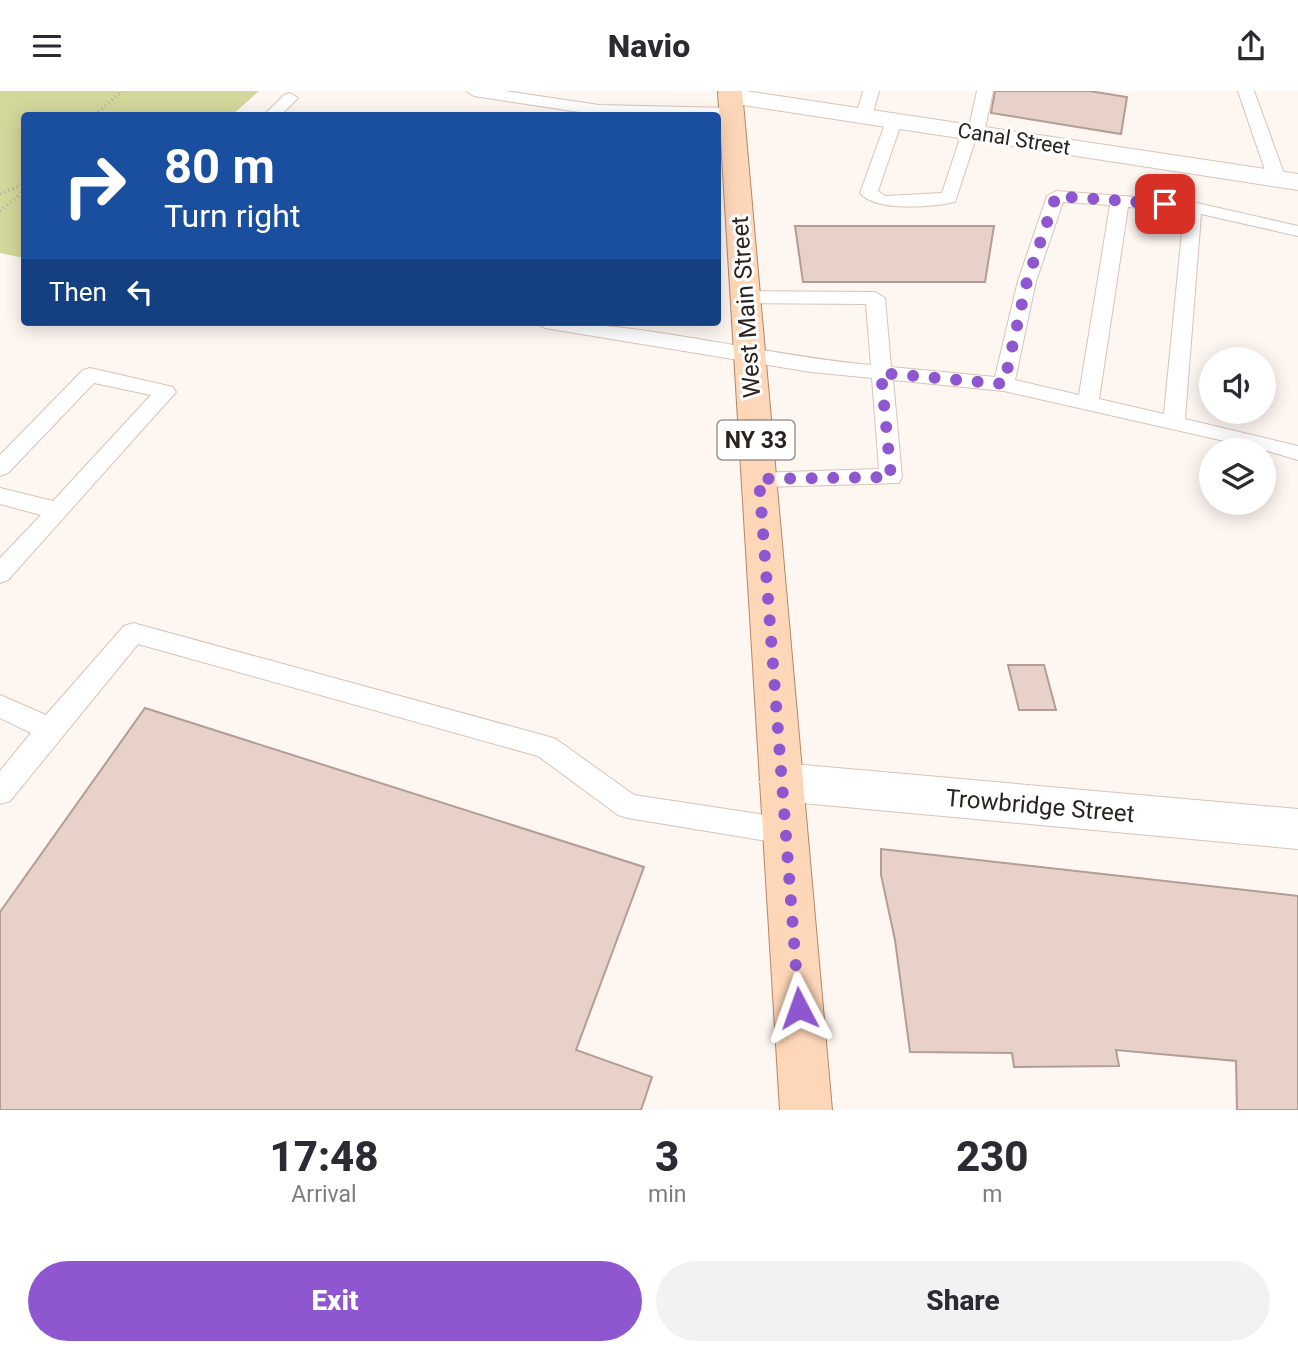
<!DOCTYPE html>
<html lang="en">
<head>
<meta charset="utf-8">
<style>
  :root { --surface:#fff; --page:#f2f2f3; --text:#2b2b33; --muted:#7c7c81; --accent:#8e57cf }
  body { margin:0; font-family:Roboto,sans-serif; background:var(--page); color:var(--text); height:100vh; display:flex; flex-direction:column; font-size:26px; white-space:nowrap }
  * { box-sizing:border-box; margin:0 }
  p { font-size:23px; color:var(--muted) }
  .icon { flex:none; width:38px; height:38px; fill:none; stroke:currentColor; stroke-width:2; stroke-linecap:round; stroke-linejoin:round }
  .map { position:relative; height:1019px; overflow:hidden }
  .panel { display:flex; flex-direction:column; background:var(--surface); flex:1 }
  .panel>* { flex:none }
  .top-card { position:absolute; left:21px; top:21px; width:700px; height:214px; border-radius:7px; box-shadow:0 4px 18px #0003; background:#1a4fa0; color:#fff; overflow:hidden }
  .buttons { position:absolute; left:1199px; top:256px; display:grid; gap:14px }
  .buttons a { display:grid; place-items:center; width:77px; height:77px; border-radius:50%; background:var(--surface); box-shadow:0 4px 18px #0003; font-size:35px }
  .pin { position:absolute; display:grid; place-items:center; width:60px; height:60px; color:#fff; margin:-30px; border-radius:14px; box-shadow:0 4px 10px #0006 }
  .me { position:absolute; width:77px; margin:-38px; rotate:356deg; stroke-linejoin:round; filter:drop-shadow(0 0 5px #0008) }
  .turn { display:flex; align-items:center; gap:24px; height:147px; padding:0 28px; font-size:32px }
  .turn .icon { width:91px; height:91px; stroke-width:2.5 }
  .turn b { display:block; font-size:49px; line-height:60px }
  .then { display:flex; align-items:center; height:66px; padding:0 28px; background:#0003; gap:14px; font-size:26px }
  .eta { display:flex; justify-content:space-evenly; align-items:center; height:119px; text-align:center }
  .eta b { font-size:42px; font-weight:800; line-height:49px }
  .button { display:flex; gap:14px; margin-top:auto; padding:14px 28px }
  .button a { flex:1; height:80px; border-radius:42px; background:var(--accent); color:#fff; font-size:28px; font-weight:800; line-height:80px; text-align:center }
  .button a+a { background:var(--page); color:var(--text) }
  header { display:flex; justify-content:space-between; align-items:center; height:91px; padding:0 28px; background:var(--surface); font-size:32px; font-weight:800 }
  .map>svg:first-child { display:block }
  .green { fill:#d4d79b }
  .building { fill:#e7d1c8; stroke:#b39e96; stroke-width:2 }
  .lines { fill:none; stroke-linecap:round; stroke-linejoin:round }
  .service-casing { stroke:#d8c3b9; stroke-width:2 }
  .minor-casing { stroke:#d8c3b9; stroke-width:2 }
  .primary-casing { stroke:#b48665; stroke-width:2 }
  .path { stroke:#b3aba7; stroke-width:3.5; stroke-dasharray:1 3.5; stroke-linecap:butt }
  .service { fill:#fff; fill-rule:evenodd }
  .minor { fill:#fff; fill-rule:evenodd }
  .primary { fill:#fed7b9; fill-rule:evenodd }
  .route { stroke:#8e57cf; stroke-width:12; stroke-dasharray:0 21.6 }
  .labels { text-anchor:middle; stroke-width:6; stroke-linejoin:round; paint-order:stroke }
  .far-street-label { font-size:21px; fill:#2a231f; stroke:#fff }
  .shield { fill:#fff; stroke:#6a6562; stroke-width:2 }
  .shield-label { font-size:23px; font-weight:bold; fill:#2a231f }
  .street-label { font-size:24px; fill:#2a231f; stroke:#fff }
</style>
</head>
<body>
<header><svg class="icon" aria-label="menu" viewBox="0 0 24 24"><path d="M4 6h16M4 12h16M4 18h16"/></svg>Navio<svg class="icon" aria-label="share" viewBox="0 0 24 24"><path d="M12 15V3M7 8l5-5 5 5M5 13v7h14v-7"/></svg></header>
<div class="map">
<svg width="1298" height="1019" viewBox="0 0 1298 1019">
  <rect width="100%" height="100%" fill="#fef6f1"/>
  <path class="green" d="M0,0H259L232,24H24V167L0,162Z"/>
  <g class="building">
    <path d="M995,0H1089L1127,6L1121,43L991,22Z"/>
    <path d="M795,135H994L985,191H803Z"/>
    <path d="M1008,574H1044L1056,619H1019Z"/>
    <path d="M145,617L644,776L576,959L652,986L641,1019H0V821Z"/>
    <path d="M881,758L1298,805V1019H1237L1236,970L1116,959L1119,975L1014,976L1012,962L910,961L895,849L881,784Z"/>
  </g>
  <g class="lines">
    <g class="service-casing">
      <g id="service">
        <path d="M466,0H505L599,14L731,17L739,22L731,27L599,24L474,5Z"/>
        <path d="M863,0H879L872,25L864,30L856,25Z"/>
        <path d="M977,0H993L984,42L976,47L955,111C932,116 876,121 860,102L886,30L894,25L902,30L878,100L885,105L942,102L962,41L969,36Z"/>
        <path d="M1238,0H1254L1286,88L1283,92L1277,93L1268,88Z"/>
        <path d="M290,2L298,7L281,24H264L284,4Z"/>
        <path d="M1056,100L1188,110L1298,135V145L1201,123L1185,328L1298,355V369L1264,359L1004,300L893,289L902,386L899,392L759,396L751,394L748,388L751,382L879,378L872,287L811,281L545,237L535,231C647,231 759,264 871,274L866,213L745,212L735,206L745,200L875,201L885,207L891,276L995,286L1018,190L1047,105ZM1063,111L1110,114L1079,304L1015,289L1036,190ZM1128,116L1184,120L1164,323L1099,308Z"/>
        <path d="M90,277L173,296L176,301L8,489L0,492V467L41,424L0,413V397L53,410L151,304L94,292L8,382L0,385V364L83,279Z"/>
        <path d="M133,532L546,645L556,648L634,704L785,727L795,731L799,740L795,749L785,753L628,727L618,724L538,665L138,553L10,710L0,713V680L31,642L0,627V604L46,624L124,535Z"/>
      </g>
    </g>
    <g class="minor-casing">
      <g id="minor">
        <path d="M721,0H746L1298,83V99L730,12L721,10L718,5Z"/>
        <path d="M781,672L1298,718V758L781,710L766,704L759,691L766,678Z"/>
      </g>
    </g>
    <g class="primary-casing">
      <path id="primary" d="M718,0H742L832,1019H780Z"/>
    </g>
    <g class="path">
      <path d="M95,24L122,0"/>
      <path d="M0,103L24,93"/>
      <path d="M0,120L24,100"/>
    </g>
    <use href="#service" class="service"/>
    <use href="#minor" class="minor"/>
    <use href="#primary" class="primary"/>
  </g>
  <g class="lines">
    <path class="route" d="M799,917L759,388L891,386L881,282L1004,293L1027,190L1056,105L1165,113"/>
  </g>
  <g class="labels">
    <g class="far-street-label">
      <text transform="translate(1014 48) rotate(9)" y="7">Canal Street</text>
    </g>
    <rect class="shield" x="717.5" y="329.5" width="77" height="39" rx="5"/>
    <g class="shield-label">
      <text x="756" y="357">NY 33</text>
    </g>
    <g class="street-label">
      <text transform="translate(746 216) rotate(-94)" y="8">West Main Street</text>
      <text transform="translate(1040 715) rotate(5)" y="8">Trowbridge Street</text>
    </g>
  </g>
</svg>
<div class="buttons">
<a><svg class="icon" aria-label="sound" viewBox="0 0 24 24"><path d="M4 9h4l5-4v14l-5-4H4zM17 9q2 3 0 6"/></svg></a>
<a><svg class="icon" aria-label="layers" viewBox="0 0 24 24"><path d="M12 4l9 5-9 5-9-5zM3 14l9 5 9-5"/></svg></a>
</div>
<div class="pin" style="left:1165px;top:113px;background:#d93025"><svg class="icon" aria-label="arrive" viewBox="0 0 24 24"><path d="M6 21V4h12l-3 4 3 4H6"/></svg></div>
<svg class="me" style="left:799px;top:917px" viewBox="-20 -20 40 40"><path d="M0-17L14 15 0 8-14 15z" fill="#8e57cf" stroke="#fff" stroke-width="4"/></svg>
<div class="top-card">
<div class="turn"><svg class="icon" aria-label="right" viewBox="0 0 24 24"><path d="M7 20v-9h11M14 6l5 5-5 5"/></svg><div><b>80 m</b>Turn right</div></div>
<div class="then">Then<svg class="icon" aria-label="left" viewBox="0 0 24 24"><path d="M17 20v-9H6M10 6l-5 5 5 5"/></svg></div>
</div>
</div>
<section class="panel">
<div class="eta">
<div><b>17:48</b><p>Arrival</p></div>
<div><b>3</b><p>min</p></div>
<div><b>230</b><p>m</p></div>
</div>
<div class="button"><a>Exit</a><a>Share</a></div>
</section>
</body>
</html>
